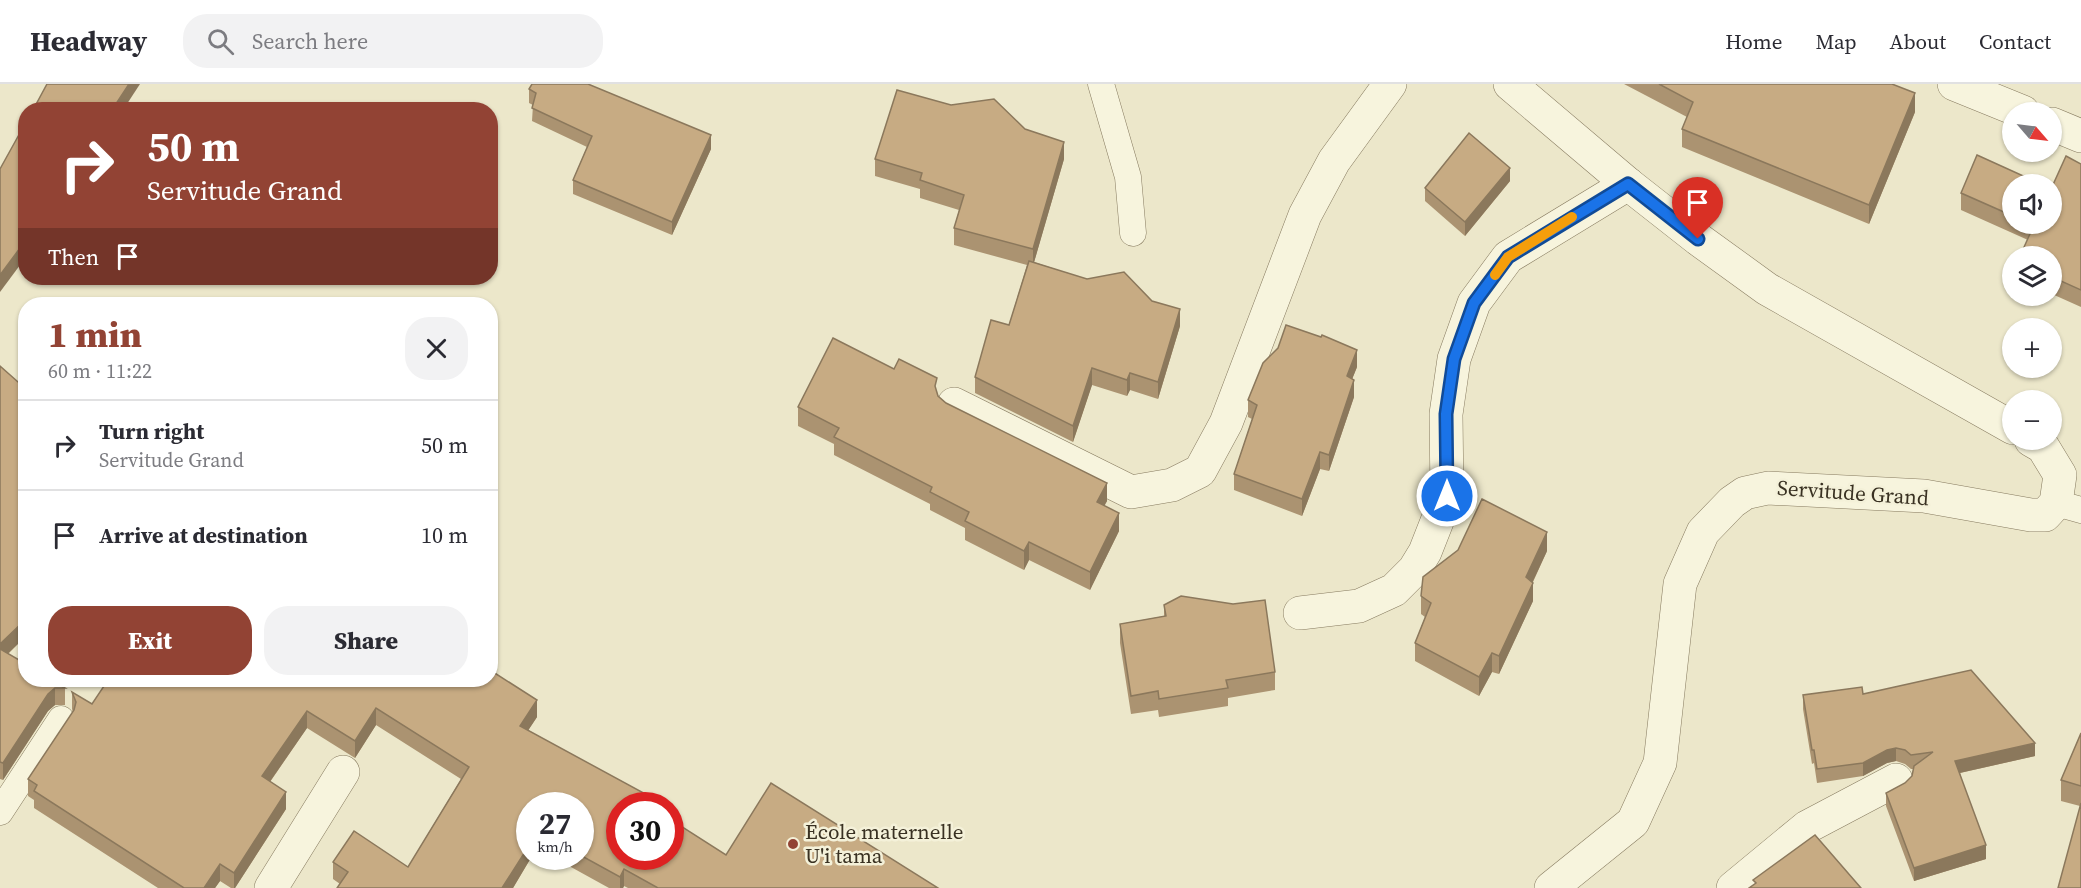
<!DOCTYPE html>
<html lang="en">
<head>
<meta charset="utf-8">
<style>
  :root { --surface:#fff; --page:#f2f2f3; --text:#2b2b33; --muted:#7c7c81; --line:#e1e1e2; --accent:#924334 }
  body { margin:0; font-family:"Source Serif 4",serif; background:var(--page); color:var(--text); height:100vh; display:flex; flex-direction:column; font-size:22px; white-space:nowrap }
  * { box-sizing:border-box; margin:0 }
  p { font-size:20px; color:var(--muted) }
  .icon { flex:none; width:33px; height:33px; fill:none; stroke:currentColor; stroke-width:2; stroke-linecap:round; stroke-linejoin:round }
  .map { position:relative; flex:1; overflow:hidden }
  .panel { position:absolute; left:18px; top:213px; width:480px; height:390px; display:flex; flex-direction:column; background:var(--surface); border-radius:24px; box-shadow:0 2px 4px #0004 }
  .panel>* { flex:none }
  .hud { position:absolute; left:18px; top:18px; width:480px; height:183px; border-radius:24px; box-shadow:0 2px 4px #0004; background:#924334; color:#fff; overflow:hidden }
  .needle { width:39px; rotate:118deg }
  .tools { position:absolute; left:2002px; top:18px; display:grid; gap:12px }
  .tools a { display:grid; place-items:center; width:60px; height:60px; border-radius:50%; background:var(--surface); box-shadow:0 2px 4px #0004; font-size:30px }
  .speed { position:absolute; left:516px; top:708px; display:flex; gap:12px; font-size:30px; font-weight:700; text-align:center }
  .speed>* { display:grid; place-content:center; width:78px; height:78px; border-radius:50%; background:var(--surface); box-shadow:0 2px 4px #0004; line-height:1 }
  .speed small { font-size:15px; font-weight:400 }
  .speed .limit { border:9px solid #d22; background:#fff; color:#111 }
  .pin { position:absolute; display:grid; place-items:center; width:51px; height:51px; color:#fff; margin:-62px -26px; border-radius:50% 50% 50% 0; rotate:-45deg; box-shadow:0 0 6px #0007 }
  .pin .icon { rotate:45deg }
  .me { position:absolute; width:66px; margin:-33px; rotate:0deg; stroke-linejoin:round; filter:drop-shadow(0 0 4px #0008) }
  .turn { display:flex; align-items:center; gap:21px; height:126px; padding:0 30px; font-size:27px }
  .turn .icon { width:78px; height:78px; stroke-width:2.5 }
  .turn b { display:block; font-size:42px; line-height:51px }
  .then { display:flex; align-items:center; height:57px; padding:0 30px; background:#0003; gap:12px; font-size:22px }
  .round { display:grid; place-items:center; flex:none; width:63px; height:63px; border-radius:24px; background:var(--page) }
  .headline { display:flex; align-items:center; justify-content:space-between; height:102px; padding:0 30px }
  h1 { font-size:36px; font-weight:800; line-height:45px; color:var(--accent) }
  .cta { display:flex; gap:12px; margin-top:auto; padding:12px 30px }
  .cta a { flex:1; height:69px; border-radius:24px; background:var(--accent); color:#fff; font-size:24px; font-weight:800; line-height:69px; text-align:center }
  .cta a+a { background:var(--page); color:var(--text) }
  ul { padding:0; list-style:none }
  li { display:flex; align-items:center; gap:18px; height:90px; padding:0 30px; border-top:2px solid var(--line) }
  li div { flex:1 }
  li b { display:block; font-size:22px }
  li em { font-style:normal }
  header { display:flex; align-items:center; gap:36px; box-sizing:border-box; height:84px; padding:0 30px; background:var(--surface); border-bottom:2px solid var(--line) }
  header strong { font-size:28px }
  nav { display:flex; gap:33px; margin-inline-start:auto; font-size:21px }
  .search { width:420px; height:54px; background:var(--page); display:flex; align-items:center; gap:15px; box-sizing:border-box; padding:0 21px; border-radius:24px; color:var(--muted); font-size:22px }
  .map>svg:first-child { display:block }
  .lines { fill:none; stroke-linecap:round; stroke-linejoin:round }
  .lane-casing { stroke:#877b60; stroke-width:27 }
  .street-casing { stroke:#877b60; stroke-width:34 }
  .lane { stroke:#f7f4dd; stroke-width:26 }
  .street { stroke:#f7f4dd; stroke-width:33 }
  .wall { fill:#ab9371 }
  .shaded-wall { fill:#8b785c }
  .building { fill:#c7ab83; stroke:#8b785c; stroke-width:1.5 }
  .route-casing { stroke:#114b97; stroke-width:15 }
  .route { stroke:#1a73e8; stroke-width:10 }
  .slow { stroke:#f59e0b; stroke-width:10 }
  .poi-dot { fill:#924334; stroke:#f4f1d9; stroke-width:2 }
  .labels { text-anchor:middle; stroke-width:5; stroke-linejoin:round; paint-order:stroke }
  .street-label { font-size:21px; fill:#393122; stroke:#f4f1d9 }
  .poi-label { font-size:21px; fill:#393122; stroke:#f4f1d9; text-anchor:start }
</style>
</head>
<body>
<header>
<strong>Headway</strong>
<div class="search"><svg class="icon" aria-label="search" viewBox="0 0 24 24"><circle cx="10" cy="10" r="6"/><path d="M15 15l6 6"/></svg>Search here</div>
<nav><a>Home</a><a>Map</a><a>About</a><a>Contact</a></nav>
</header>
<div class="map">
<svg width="2081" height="804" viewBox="0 0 2081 804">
  <rect width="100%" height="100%" fill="#ece7ca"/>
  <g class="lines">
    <g class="lane-casing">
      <g id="lane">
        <path d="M1101,0L1128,93L1133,149"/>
        <path d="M2056,419L2081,426"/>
        <path d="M0,728L61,635"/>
      </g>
    </g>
    <g class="street-casing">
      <g id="street">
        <path d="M1510,0L1628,100L1698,155L1767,205L2013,344"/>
        <path d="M1954,0L2023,28"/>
        <path d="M2052,40L2081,52"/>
        <path d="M954,320L1131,408L1172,401L1200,387L1226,339L1305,131L1334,77L1390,0"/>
        <path d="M1300,529L1359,522L1394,506L1414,486L1425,468L1447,412L1446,330L1454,275L1474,219L1508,173L1628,100"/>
        <path d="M271,804L343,688"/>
        <path d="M1551,804L1633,738L1660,679L1680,500L1703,448L1732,418L1745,409L1768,404L1924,412L2031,431H2045L2056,419L2060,391L2043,363L2031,356"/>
        <path d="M1733,804L1807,743L1896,696"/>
      </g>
    </g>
    <use href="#lane" class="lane"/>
    <use href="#street" class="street"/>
  </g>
  <g class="wall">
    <path d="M1624,0H1892L1915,28L1869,140L1682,63V45L1687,33Z"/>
    <path d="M529,5L711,65L672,151L573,110V96L587,63L532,37L533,21L529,19Z"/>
    <path d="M1025,45L1064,75L1034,178L1152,217L1180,242L1158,315L1130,306L1127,312L1092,301L1073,358L975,309V293L1009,241L1027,181L954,161V144L959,126L920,114V105L875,92V75Z"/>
    <path d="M2081,80V223L2052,210V172L2028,156L1961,126V109L2013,100V140H2052Z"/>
    <path d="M1510,97L1465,152L1425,117V104Z"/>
    <path d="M0,282L26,305V552L8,570L65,604V621H55L48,627L3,696L0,695Z"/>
    <path d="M1357,283L1352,295L1354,313L1329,387L1320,385L1302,432L1234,406V390L1252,335L1248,333V316Z"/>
    <path d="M937,308L938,312L946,319L1107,417L1104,421L1119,447L1090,506L1029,476L1024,486L965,456V444L930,426V420L834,371V360L798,342V323Z"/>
    <path d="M1547,467L1533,498V517L1499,590L1492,588L1479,612L1415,577V559L1425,533L1421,530V512Z"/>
    <path d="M1164,521L1275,588V606L1228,614V622L1159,633L1158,626L1131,630L1120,559V540L1164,532Z"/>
    <path d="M108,596L537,633L528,646L662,722H620L726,771L938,804H628L624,802L623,804H609L551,772H580V722H530V772H532L513,804H337L340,800L333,795V778L408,783L461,695L376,641L355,674L307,644L270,698L286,725L235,804H231L220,797L215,804H158L34,724V716L28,712V695L73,628L72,625V608L92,620Z"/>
    <path d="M1863,610L2035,672L1960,689L1986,775L1914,797L1886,722V709L1905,699L1912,692L1914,685H1911L1905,680L1896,677L1887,679L1863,692L1817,699L1814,679L1812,680L1803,625V611Z"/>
    <path d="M2081,649V804L2080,722L2061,717V696Z"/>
  </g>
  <g class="shaded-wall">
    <path d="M129,0H140L123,26H112Z"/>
    <path d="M1915,9V28L1869,140V121Z"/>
    <path d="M711,51V65L672,151V138Z"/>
    <path d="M1064,58V75L1033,182V165Z"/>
    <path d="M1510,84V97L1465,152V138Z"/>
    <path d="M26,156V173L0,208V191Z"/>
    <path d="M1180,225V242L1158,315V298Z"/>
    <path d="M1357,266V283L1347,308V292Z"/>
    <path d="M1092,284V301L1073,358V342Z"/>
    <path d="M1130,289V306L1127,312V296Z"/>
    <path d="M1354,296V313L1329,387V371Z"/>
    <path d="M1320,368V385L1302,432V415Z"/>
    <path d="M1107,399V417L1097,436V418Z"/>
    <path d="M1119,429V447L1090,506V488Z"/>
    <path d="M1547,448V467L1526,512V493Z"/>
    <path d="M1029,458V476L1024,486V467Z"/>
    <path d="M1533,499V517L1499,590V572Z"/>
    <path d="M26,535V552L0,577V560Z"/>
    <path d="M1492,569V588L1479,612V593Z"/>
    <path d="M55,604V621L48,627L3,696V679L48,610Z"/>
    <path d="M537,616V633L520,659V642Z"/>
    <path d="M376,624V641L355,674V657Z"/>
    <path d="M307,627V644L262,709V692Z"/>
    <path d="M2035,659V672L1955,690V677Z"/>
    <path d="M1896,664V677L1887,679L1863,692V679L1887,666Z"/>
    <path d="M286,708V725L235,804H234V789Z"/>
    <path d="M530,760V772H532L513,804H502Z"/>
    <path d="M1986,761V775L1914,797V784Z"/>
    <path d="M220,780V797L215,804H204Z"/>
    <path d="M624,785V802L623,804H620V793Z"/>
  </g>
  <g class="building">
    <path d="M47,0H129L112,26H33Z"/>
    <path d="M532,0H588L711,51L672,138L573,96L592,52L532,24L536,9L529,5Z"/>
    <path d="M1659,0H1892L1915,9L1869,121L1682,45L1693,18Z"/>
    <path d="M897,6L951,21L994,15L1025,45L1064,58L1033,165L954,144L964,111L920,96L922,89L875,75Z"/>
    <path d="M26,38V156L0,191V85Z"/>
    <path d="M1469,49L1510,84L1465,138L1425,104Z"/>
    <path d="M1977,71L2041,100H2013V132L1961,109Z"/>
    <path d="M2066,72L2081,80V206L2052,193V172H2020L2034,141L2030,140H2052V103Z"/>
    <path d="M1029,177L1087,195L1124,188L1152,217L1180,225L1158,298L1130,289L1127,296L1092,284L1073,342L975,293L991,236L1009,241Z"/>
    <path d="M1286,241L1321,253L1322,251L1357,266L1347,292L1354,296L1329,371L1320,368L1302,415L1234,390L1257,321L1248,316L1263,279L1278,264Z"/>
    <path d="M833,254L894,285L899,275L937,294L935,302L938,312L946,319L1107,399L1097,418L1119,429L1090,488L1029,458L1024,467L965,437L969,428L930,408L932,403L834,353L839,344L798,323Z"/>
    <path d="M0,282L26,305V535L0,560Z"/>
    <path d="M1482,415L1547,448L1526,493L1533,499L1499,572L1492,569L1479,593L1415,559L1431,519L1421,512L1423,493L1458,466Z"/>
    <path d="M1181,512L1233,520L1265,516L1275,588L1226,596L1228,604L1159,615L1158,607L1131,612L1120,540L1166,532L1164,521Z"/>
    <path d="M0,565L26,580V596H51L65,604H55L48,610L3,679L0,678Z"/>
    <path d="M490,586L537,616L520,642L662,719L660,722H620V772H670V735L726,771L771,699L938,804H658L624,785L620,793L580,771V722H530V760L502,804H337L348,788L333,778L354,747L408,783L469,683L376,624L355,657L307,627L262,692L286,708L234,789L220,780L204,804H184L34,707L37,701L28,695L74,626L76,618L72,608L92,620L108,596H490Z"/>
    <path d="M1971,586L2035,659L1955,677L1986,761L1914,784L1886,709L1905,699L1912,692L1914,682L1933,668L1911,671L1905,666L1896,664L1887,666L1863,679L1817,685L1814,666H1812L1803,611L1862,603L1863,610Z"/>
    <path d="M2081,649V702L2061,696Z"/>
    <path d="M2081,719V804H2058Z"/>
    <path d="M1815,751L1861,804H1749L1756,799L1753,796Z"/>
  </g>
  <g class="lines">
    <g class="route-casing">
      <path id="route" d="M1447,412L1446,330L1454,275L1474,219L1508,173L1628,100L1698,155"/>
    </g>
    <use href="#route" class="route"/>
    <path class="slow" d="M1495,191L1508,173L1572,133"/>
  </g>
  <circle class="poi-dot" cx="793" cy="760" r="6"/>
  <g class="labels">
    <g class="street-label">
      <text transform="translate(1853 409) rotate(4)" y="7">Servitude Grand</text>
    </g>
    <g class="poi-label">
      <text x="805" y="755">École maternelle<tspan x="805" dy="24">U'i tama</tspan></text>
    </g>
  </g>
</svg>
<div class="tools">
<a><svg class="needle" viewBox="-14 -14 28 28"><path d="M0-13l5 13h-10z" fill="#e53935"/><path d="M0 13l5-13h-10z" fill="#7c7c81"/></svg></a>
<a><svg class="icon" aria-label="sound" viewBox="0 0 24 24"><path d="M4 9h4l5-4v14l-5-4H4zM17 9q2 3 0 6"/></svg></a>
<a><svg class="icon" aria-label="layers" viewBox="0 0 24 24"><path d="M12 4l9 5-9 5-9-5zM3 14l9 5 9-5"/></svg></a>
<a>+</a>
<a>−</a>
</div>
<div class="speed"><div>27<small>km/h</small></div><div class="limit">30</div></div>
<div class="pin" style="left:1698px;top:155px;background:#d93025"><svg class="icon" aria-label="arrive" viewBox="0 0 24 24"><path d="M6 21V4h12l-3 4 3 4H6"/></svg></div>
<svg class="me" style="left:1447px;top:412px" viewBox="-20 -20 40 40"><circle r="17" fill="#1a73e8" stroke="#fff" stroke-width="3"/><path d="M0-11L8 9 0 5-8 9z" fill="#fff"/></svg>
<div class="hud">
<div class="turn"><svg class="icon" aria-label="right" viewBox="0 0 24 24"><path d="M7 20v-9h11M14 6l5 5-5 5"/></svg><div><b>50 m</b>Servitude Grand</div></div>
<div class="then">Then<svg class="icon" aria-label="arrive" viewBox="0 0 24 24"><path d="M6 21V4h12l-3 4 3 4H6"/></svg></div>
</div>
<section class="panel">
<div class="headline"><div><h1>1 min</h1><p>60 m · 11:22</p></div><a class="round"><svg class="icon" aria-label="close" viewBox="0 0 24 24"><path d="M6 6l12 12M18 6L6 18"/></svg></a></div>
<ul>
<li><svg class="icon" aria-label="right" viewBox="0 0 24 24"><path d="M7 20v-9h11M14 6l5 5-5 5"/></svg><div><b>Turn right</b><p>Servitude Grand</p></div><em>50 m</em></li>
<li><svg class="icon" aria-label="arrive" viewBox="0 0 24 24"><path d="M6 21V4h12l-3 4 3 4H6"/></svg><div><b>Arrive at destination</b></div><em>10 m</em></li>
</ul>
<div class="cta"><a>Exit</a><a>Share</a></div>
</section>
</div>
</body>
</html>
